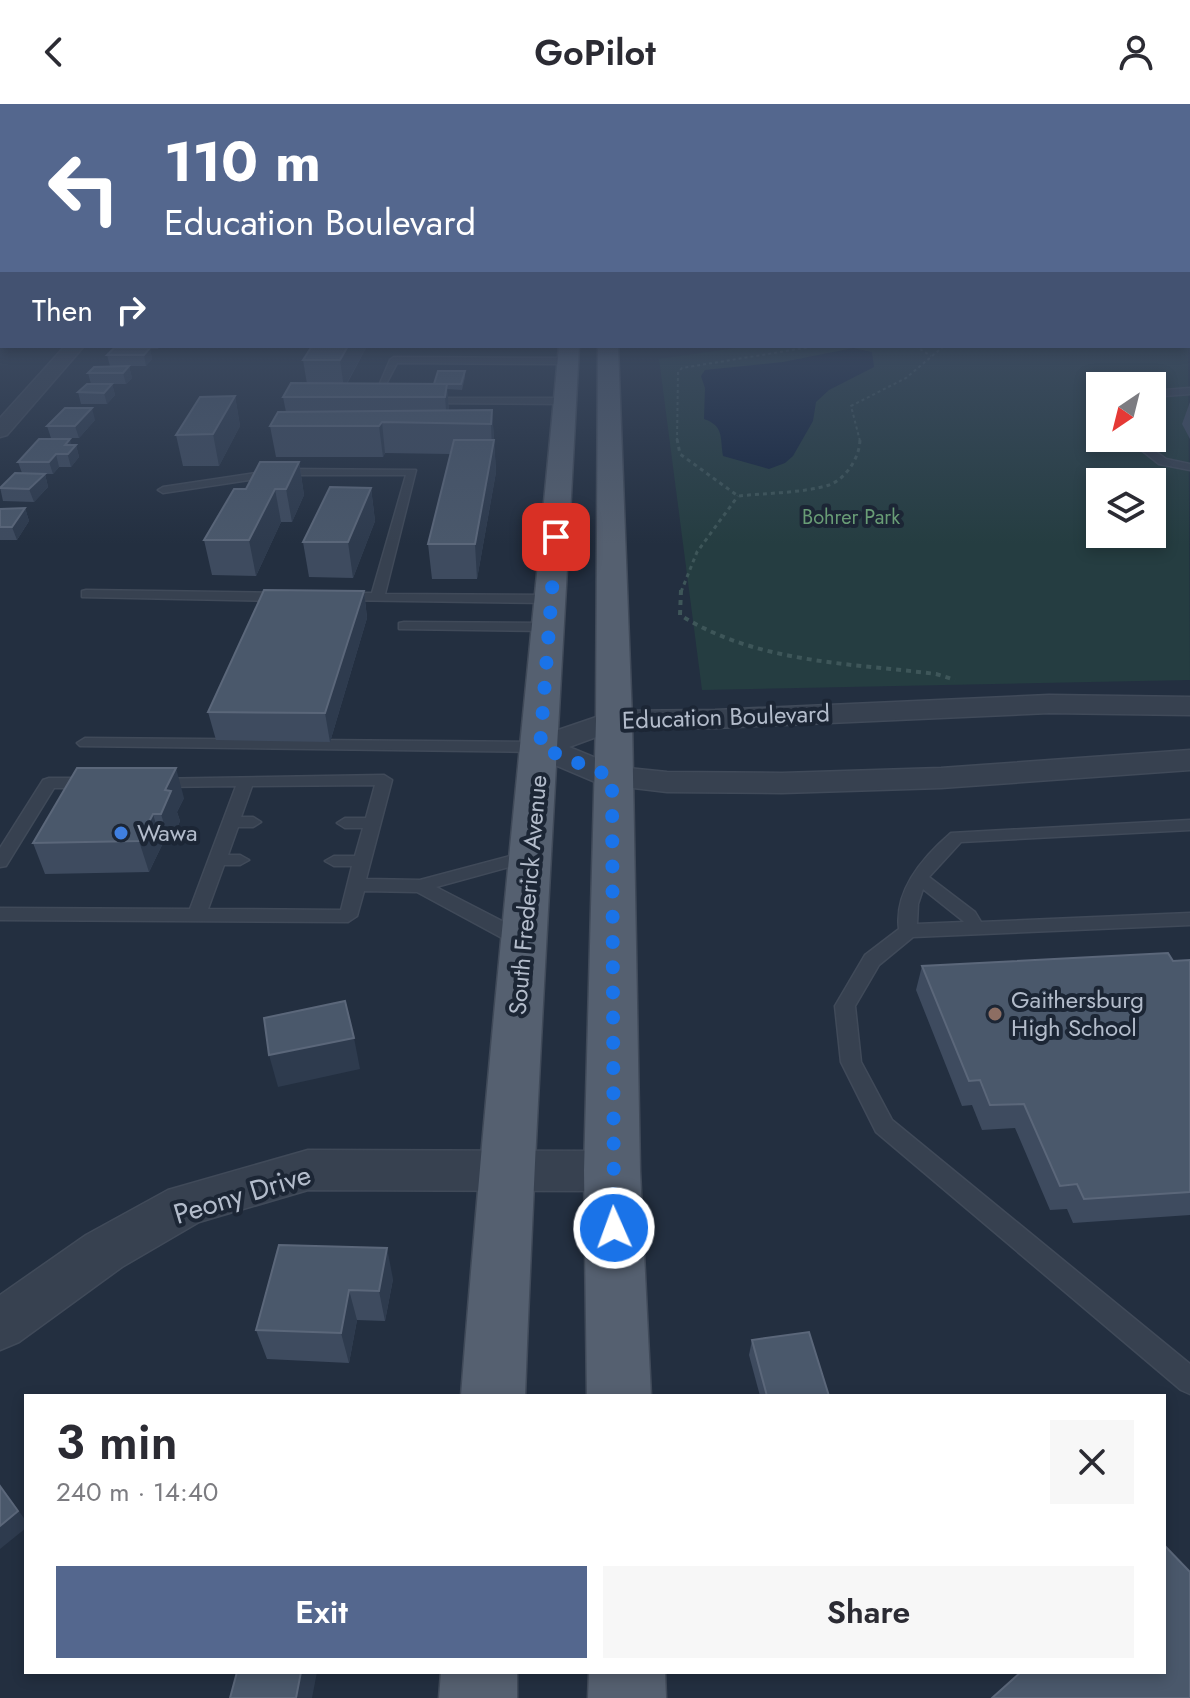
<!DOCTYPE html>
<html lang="en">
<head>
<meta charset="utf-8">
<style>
  :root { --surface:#fff; --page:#f7f7f7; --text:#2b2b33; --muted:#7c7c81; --accent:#54678e }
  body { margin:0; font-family:Jost,sans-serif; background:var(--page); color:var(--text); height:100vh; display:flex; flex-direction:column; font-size:30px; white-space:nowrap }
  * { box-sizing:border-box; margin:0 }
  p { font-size:26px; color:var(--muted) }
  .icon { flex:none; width:44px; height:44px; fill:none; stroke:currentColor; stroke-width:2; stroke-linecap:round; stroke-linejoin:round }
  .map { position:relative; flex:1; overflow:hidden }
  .sheet { position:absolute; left:24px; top:1290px; width:1142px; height:280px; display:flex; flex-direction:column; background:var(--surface); border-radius:0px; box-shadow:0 4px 12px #0003 }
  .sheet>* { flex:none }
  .top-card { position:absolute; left:0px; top:0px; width:1190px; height:244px; box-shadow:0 4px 12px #0003; background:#54678e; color:#fff; overflow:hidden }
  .needle { width:52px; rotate:215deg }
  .tools { position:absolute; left:1086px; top:268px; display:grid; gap:16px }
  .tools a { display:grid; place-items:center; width:80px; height:80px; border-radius:0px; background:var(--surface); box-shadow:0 4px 12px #0003; font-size:40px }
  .pin { position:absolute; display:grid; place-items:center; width:68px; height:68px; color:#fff; margin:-34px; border-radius:16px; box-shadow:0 4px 12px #0006 }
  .me { position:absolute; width:88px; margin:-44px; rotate:358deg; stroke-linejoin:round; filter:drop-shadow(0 0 6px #0008) }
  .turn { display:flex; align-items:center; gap:28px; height:168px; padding:0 32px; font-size:36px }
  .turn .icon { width:104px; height:104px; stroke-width:2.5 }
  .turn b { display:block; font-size:56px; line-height:68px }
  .then { display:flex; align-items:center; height:76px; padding:0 32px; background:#0003; gap:16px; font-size:30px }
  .round { display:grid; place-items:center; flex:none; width:84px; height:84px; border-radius:0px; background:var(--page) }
  .summary { display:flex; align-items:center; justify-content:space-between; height:136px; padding:0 32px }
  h1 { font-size:48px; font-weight:600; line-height:60px }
  .action { display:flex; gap:16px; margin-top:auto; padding:16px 32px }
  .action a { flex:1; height:92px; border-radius:0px; background:var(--accent); color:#fff; font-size:32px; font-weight:600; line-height:92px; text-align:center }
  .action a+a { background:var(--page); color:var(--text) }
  header { display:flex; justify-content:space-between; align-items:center; height:104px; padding:0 32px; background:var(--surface); font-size:36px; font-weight:600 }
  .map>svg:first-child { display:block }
  .green { fill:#253d41; fill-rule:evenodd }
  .water { fill:#15253f }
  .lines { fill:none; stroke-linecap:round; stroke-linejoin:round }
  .service-casing { stroke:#404a59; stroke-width:3 }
  .minor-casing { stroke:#404a59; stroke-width:3 }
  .primary-casing { stroke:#404a59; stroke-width:3 }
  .path-far2 { stroke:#3e5659; stroke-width:2; stroke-dasharray:3 3; stroke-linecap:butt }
  .path-far1 { stroke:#3e5659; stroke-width:3; stroke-dasharray:4 4; stroke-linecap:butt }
  .path { stroke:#3e5659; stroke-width:4; stroke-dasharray:5 5; stroke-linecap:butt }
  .service { fill:#374150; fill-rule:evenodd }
  .minor { fill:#374150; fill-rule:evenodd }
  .primary { fill:#556070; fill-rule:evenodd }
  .wall { fill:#3e4b5f }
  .shaded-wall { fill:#2e3b4e }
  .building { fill:#4a586b; stroke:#5b677a; stroke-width:2 }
  .route { stroke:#1a73e8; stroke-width:14; stroke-dasharray:0 25.2 }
  .shop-dot { fill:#3f7fe0; stroke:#1c2635; stroke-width:3 }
  .education-dot { fill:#8d6e63; stroke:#1c2635; stroke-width:3 }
  .labels { text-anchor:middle; stroke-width:8; stroke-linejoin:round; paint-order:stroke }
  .far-park-label { font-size:20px; fill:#699d76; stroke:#1c2635 }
  .street-label { font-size:24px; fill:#b3bccb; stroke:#1c2635 }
  .poi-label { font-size:24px; fill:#b3bccb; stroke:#1c2635; text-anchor:start }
  .near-street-label { font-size:28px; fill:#b3bccb; stroke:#1c2635 }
</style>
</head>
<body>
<header><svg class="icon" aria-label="back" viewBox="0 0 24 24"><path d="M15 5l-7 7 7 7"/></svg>GoPilot<svg class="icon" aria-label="person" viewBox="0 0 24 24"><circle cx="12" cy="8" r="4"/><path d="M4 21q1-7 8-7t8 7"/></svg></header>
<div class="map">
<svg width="1190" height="1594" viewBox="0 0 1190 1594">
  <rect width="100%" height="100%" fill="#232f40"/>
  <path class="green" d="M1188,217L1190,576L702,586L659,255L750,242H1188ZM1100,282H1152V334H1100ZM1100,378H1152V430H1100Z"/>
  <path class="water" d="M853,244L872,248L874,263L829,286L816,298L813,317L793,352L785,359L769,365L723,352C720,333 724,322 704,315L705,284L701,272L705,266L783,258Z"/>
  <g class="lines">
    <g class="service-casing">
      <g id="service">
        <path d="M394,253L567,254L571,257L567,260L397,259L384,284H378L390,256Z"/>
        <path d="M1190,284V290L1152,293V287Z"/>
        <path d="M424,294H565L570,297L565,300L421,299V295Z"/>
        <path d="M1126,334H1137L1166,355L1190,360V366L1159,360Z"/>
        <path d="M282,365L416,366L385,490L551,491L557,495L551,499L337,496L336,493L342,489H372L406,371H282L163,389L158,386L163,383Z"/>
        <path d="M86,486L285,489L291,493L285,497L82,493V487Z"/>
        <path d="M404,518L548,519L555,523L548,527L399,525V519Z"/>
        <path d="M85,634L540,638L548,643L540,648L80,642L77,639Z"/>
        <path d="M384,671L392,676L366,775L420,776L529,747L535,748L538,752L535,756L436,783L531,832L533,837L531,842H517L417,788L364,787L357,812L348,818L0,816V804L190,805L236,682L156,683L150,681L148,678L150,675ZM375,681L366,714H345L337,719L345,724H363L355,752H334L325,757L334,762H352L341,806L208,805L224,761H240L249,756L240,751H228L238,723H253L261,718L253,713H241L252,682Z"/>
        <path d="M49,674H90L98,679L90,684H54L6,762L0,763V744L43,676Z"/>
        <path d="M1190,716V726L961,738L929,773L975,808L981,818L1190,809V821L913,833L879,861L855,902L861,958L892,1016L1190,1260V1290L1181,1286L876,1028L841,958L835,902L865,851L899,825C894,786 923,753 951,729ZM923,785L962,816L964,818L917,820L918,800Z"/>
      </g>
    </g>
    <g class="minor-casing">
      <g id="minor">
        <path d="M65,242H84L7,331L0,333V314Z"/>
        <path d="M1049,591L1190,593V611L1049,609L715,624L618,625L569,643L618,663L667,668L782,669L941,664L1190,646V666L941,684L782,689L667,688L600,680L529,650L524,643L529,636L614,607L715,606Z"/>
        <path d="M308,1046L612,1047L629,1053L636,1067L629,1081L612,1087L308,1086L199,1118L122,1163L19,1238L0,1246V1191L86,1131L168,1086Z"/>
      </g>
    </g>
    <g class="primary-casing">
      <g id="primary">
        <path d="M559,242H579C561,592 538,942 525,1292H461C488,942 526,592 559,242Z"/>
        <path d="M598,242H618L632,616L640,1067L651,1292H587L584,1067L596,616Z"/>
        <path d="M441,1568H517V1594H439Z"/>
        <path d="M589,1568H665L666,1594H588Z"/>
      </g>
    </g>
    <g class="path-far2">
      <path d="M915,242L931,252"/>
      <path d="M677,337L678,268L682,264L817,242"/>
      <path d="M860,337L851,302L906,274L944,242"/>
    </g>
    <g class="path-far1">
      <path d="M677,335L680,350L738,392C765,389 804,389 829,381C846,375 860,353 860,335"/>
      <path d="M681,488L697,448L738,392"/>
    </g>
    <path class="path" d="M681,486L680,511C757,559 848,559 936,570L955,576"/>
    <use href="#service" class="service"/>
    <use href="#minor" class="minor"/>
    <use href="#primary" class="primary"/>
  </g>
  <g class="wall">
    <path d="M125,242H160L158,245H150L152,255L146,262H110L107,251L125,244Z"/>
    <path d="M312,242H367L347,280H434L465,267V273L462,286L447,285L449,307L492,306L494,336L496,368L477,475H432L428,440L451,350L385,349L383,353H276L270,322L286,308L283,293L307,280L303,256Z"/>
    <path d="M129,262L132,274L126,280H112L115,291L107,300H81L78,288L91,280L88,269Z"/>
    <path d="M235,292L240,322L219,362H183L176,331Z"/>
    <path d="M1190,298V335L1182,320Z"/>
    <path d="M95,316L79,334H51L47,322Z"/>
    <path d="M71,341H76L79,353L71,363H59L53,370H45L48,383L34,398L3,397L0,383L22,369L18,358Z"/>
    <path d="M299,358L304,391L292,418H281L256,472L212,471L204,436L246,385Z"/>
    <path d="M371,384L375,417L353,474L309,473L303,438Z"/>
    <path d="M25,404L29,417L17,436H0V405Z"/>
    <path d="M364,487L367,514L330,638L216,636L208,608Z"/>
    <path d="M184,694L177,708L180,717L170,740L162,741L149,768L45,770L33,739Z"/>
    <path d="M1190,856V1111L1073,1119L1067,1105L1050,1106L1015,1024L982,1026L972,1001L962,1002L916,886L922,862Z"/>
    <path d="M279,1141L393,1175L385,1217L357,1216L349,1259L267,1255L256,1226Z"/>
    <path d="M752,1236L829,1292H760L749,1251Z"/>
  </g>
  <g class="shaded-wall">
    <path d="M348,242H367L344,284L340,256Z"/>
    <path d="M150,244L152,255L146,262L144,251Z"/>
    <path d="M129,262L132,274L126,280L123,269Z"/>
    <path d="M112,280L115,291L107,300L104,289Z"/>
    <path d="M447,280L449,310L447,319L445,293Z"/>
    <path d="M235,292L240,322L219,362L213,330Z"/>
    <path d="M92,304L95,316L79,334L75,322Z"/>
    <path d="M492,306L496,368L477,475L475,440L492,348L491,320Z"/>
    <path d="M382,318L385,349L383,353L379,322Z"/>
    <path d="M70,335L72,345L76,341L79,353L71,363L65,341Z"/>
    <path d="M56,350L59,363L53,370L49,358Z"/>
    <path d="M299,358L304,391L292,418L286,385Z"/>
    <path d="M45,370L48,383L34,398L29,385Z"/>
    <path d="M371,384L375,417L353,474L348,438Z"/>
    <path d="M275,385L281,418L256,472L249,436Z"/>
    <path d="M25,404L29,417L17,436L12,423Z"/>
    <path d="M364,487L367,514L330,638L325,609Z"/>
    <path d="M176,664L184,694L177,708L180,717L170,740L161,710L165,686Z"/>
    <path d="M153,710L162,741L149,768L139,737Z"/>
    <path d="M354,934L360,965L278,983L269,951Z"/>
    <path d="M387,1144L393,1175L385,1217L379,1187Z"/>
    <path d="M349,1186L357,1216L349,1259L341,1229Z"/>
    <path d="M0,1381L26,1417V1424L0,1445Z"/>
    <path d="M301,1568H317L312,1594H296Z"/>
  </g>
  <g class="building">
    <path d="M312,242H348L340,256H303Z"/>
    <path d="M114,244H150L144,251H107Z"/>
    <path d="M129,262L123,269H88L94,263Z"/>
    <path d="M438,267H465L461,280H434Z"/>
    <path d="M291,279L447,280L445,293H283Z"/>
    <path d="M87,280H112L104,289L78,288Z"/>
    <path d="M235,292L213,330L176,331L200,293Z"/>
    <path d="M65,304H92L75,322H47Z"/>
    <path d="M492,306L491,320L382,318L379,322H270L278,308Z"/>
    <path d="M39,335H70L65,341H76L68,350H56L49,358H18Z"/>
    <path d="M454,336H494L475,440H428Z"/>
    <path d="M260,358H299L286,385H275L249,436H204L234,385H246Z"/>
    <path d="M15,369L45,370L29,385L0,384Z"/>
    <path d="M330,383L371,384L348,438H303Z"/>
    <path d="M25,404L12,423H0V405Z"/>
    <path d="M264,486L364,487L325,609L208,608Z"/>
    <path d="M77,664H176L165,686L171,687L161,710H153L139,737L33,739Z"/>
    <path d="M1168,849L1173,857L1190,856V1088L1084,1095L1077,1080L1060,1082L1024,1000L990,1001L980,976L969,977L922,862Z"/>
    <path d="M345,897L354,934L269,951L264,914Z"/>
    <path d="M279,1141L387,1144L379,1187L349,1186L341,1229L256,1226Z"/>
    <path d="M809,1228L829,1292H767L752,1236Z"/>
    <path d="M0,1382L18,1407L0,1422Z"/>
    <path d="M1164,1441L1190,1468V1594H992L1021,1568H1164Z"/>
    <path d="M237,1568H301L296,1594H230Z"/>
  </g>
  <linearGradient id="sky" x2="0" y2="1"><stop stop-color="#131a23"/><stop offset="0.49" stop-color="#3f4d64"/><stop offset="1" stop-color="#3f4d64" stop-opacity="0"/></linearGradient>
  <rect width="1190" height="440" fill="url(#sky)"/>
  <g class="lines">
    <path class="route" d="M556,433L540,643L612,673L614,1124"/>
  </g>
  <circle class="shop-dot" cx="121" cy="729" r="8"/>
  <circle class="education-dot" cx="995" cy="910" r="8"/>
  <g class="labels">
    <g class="far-park-label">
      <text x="851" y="420">Bohrer Park</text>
    </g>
    <g class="street-label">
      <text transform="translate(726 613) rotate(-2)" y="8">Education Boulevard</text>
      <text transform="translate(528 791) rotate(-85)" y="8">South Frederick Avenue</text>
    </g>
    <g class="poi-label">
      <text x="137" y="737">Wawa</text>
      <text x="1011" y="904">Gaithersburg<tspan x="1011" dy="28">High School</tspan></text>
    </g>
    <g class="near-street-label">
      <text transform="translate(242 1090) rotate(-17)" y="10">Peony Drive</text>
    </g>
  </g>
</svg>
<div class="tools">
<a><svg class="needle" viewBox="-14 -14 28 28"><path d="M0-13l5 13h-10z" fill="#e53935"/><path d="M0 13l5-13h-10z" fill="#7c7c81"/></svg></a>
<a><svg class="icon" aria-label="layers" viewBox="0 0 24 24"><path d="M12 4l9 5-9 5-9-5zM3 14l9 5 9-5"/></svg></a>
</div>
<div class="pin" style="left:556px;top:433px;background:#d93025"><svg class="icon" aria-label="arrive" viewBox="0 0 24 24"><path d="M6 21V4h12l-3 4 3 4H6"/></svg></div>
<svg class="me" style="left:614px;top:1124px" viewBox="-20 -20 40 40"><circle r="17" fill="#1a73e8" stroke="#fff" stroke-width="3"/><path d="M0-11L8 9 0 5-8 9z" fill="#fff"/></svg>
<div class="top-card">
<div class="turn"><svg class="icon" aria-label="left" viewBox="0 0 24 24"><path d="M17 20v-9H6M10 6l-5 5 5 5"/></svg><div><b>110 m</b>Education Boulevard</div></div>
<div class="then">Then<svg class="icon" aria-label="right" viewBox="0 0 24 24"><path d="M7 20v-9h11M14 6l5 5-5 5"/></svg></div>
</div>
<section class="sheet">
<div class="summary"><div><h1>3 min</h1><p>240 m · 14:40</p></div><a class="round"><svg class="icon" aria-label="close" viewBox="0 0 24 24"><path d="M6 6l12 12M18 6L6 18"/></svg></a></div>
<div class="action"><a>Exit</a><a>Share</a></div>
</section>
</div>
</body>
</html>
